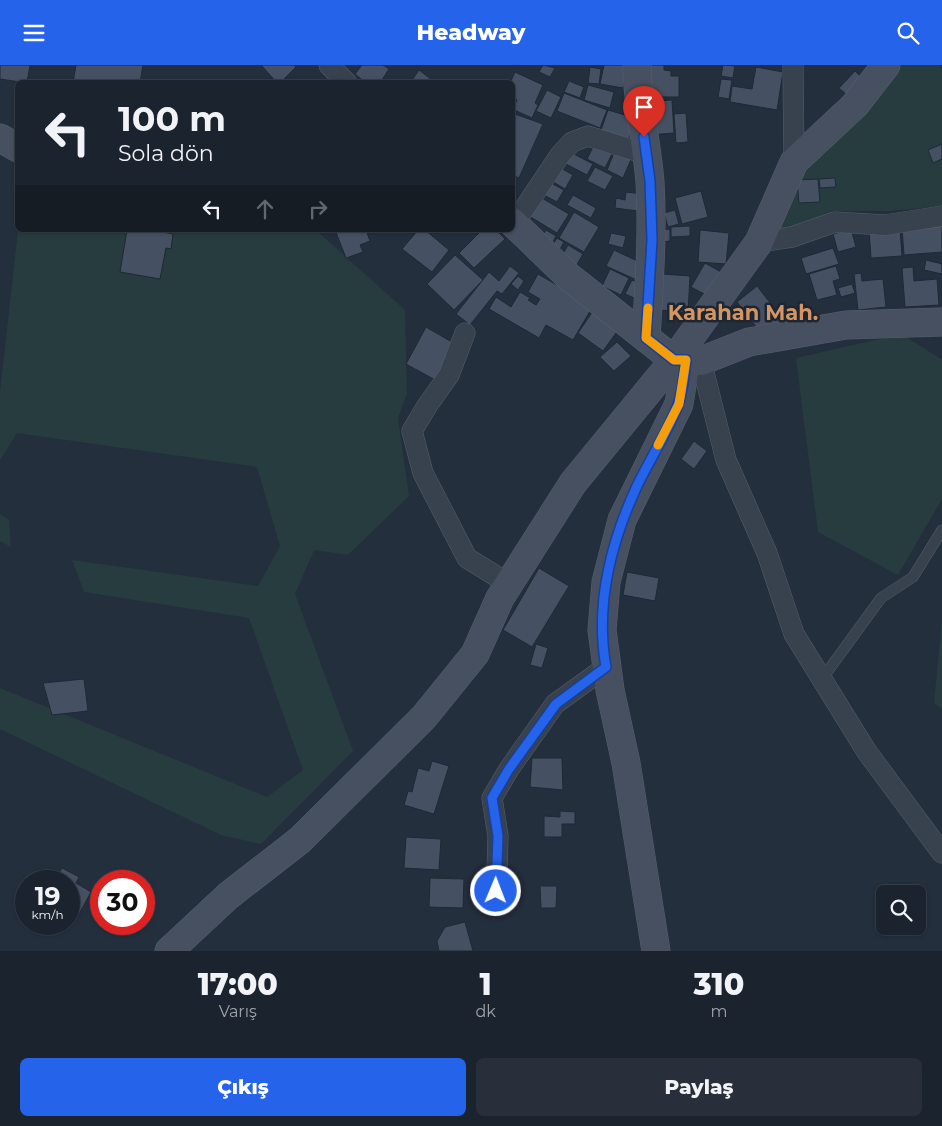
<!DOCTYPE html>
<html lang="tr">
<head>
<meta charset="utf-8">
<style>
  :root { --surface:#1b232e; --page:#282f3a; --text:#f1f3f6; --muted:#a0a4aa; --line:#39404a; --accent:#2563eb }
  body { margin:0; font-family:Montserrat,sans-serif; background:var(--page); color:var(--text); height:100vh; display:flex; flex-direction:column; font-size:19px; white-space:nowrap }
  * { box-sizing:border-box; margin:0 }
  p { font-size:16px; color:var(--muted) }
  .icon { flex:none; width:28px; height:28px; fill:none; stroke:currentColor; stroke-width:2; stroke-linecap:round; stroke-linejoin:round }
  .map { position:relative; height:886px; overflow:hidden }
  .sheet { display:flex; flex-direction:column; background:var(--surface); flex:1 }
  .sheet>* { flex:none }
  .guide { position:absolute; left:15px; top:15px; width:500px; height:152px; border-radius:8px; box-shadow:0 1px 4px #0004,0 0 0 1px var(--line); background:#1b232e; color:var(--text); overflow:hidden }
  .controls { position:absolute; left:876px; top:820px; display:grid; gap:10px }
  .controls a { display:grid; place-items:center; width:50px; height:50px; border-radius:8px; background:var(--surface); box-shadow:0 1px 4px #0004,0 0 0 1px var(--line); font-size:25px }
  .speed { position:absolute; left:15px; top:805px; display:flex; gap:10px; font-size:25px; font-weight:700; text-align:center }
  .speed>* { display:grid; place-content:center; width:65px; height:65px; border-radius:50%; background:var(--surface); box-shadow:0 1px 4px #0004,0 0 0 1px var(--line); line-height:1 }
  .speed small { font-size:12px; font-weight:400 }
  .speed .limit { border:8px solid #d22; background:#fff; color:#111 }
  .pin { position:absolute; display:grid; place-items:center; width:42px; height:42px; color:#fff; margin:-51px -21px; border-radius:50% 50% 50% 0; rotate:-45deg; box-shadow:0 0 5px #0007 }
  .pin .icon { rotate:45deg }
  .me { position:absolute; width:55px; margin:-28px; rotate:1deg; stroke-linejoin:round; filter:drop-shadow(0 0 4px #0008) }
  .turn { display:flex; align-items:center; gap:18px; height:105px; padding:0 20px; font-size:22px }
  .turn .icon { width:65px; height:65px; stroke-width:2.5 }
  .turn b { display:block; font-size:35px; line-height:42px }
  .lanes { display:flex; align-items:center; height:48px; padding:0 20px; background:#0003; justify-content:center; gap:25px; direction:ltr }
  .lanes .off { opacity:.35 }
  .eta { display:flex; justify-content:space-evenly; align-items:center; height:85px; text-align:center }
  .eta b { font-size:30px; font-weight:800; line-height:35px }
  .action { display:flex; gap:10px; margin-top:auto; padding:10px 20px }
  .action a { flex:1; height:58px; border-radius:8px; background:var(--accent); color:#fff; font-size:20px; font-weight:800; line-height:58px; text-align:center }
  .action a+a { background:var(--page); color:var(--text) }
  header { display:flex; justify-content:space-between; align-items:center; height:65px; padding:0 20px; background:var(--accent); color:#fff; font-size:22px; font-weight:800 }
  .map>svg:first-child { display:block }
  .green { fill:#263c3f }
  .building { fill:#455162; stroke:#1f2835 }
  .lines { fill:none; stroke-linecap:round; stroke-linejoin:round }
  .lane-casing { stroke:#565f6c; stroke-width:11 }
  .street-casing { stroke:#565f6c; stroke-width:21 }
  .secondary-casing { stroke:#565f6c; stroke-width:29 }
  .lane { stroke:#38414e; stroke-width:10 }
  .street { stroke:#38414e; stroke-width:20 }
  .secondary { stroke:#465061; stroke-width:28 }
  .route-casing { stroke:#184099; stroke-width:12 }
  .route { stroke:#2563eb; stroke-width:9 }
  .slow { stroke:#f59e0b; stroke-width:9 }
  .labels { text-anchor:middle; stroke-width:5; stroke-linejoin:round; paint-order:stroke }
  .district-label { font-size:21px; font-weight:bold; fill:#d59563; stroke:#1d2633 }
</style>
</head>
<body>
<header><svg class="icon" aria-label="menu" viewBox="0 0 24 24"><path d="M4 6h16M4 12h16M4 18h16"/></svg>Headway<svg class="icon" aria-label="search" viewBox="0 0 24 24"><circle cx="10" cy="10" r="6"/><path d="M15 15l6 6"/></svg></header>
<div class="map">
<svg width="942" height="886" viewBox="0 0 942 886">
  <rect width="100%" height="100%" fill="#242f3e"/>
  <g class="green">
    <path d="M883,0H939L942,4V141L890,146H833L769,176L794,97Z"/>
    <path d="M18,165H313L317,166L405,245L407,328L398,353L409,431L348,490L314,485L295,529L353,686L261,779L221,770L0,664V623L267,732L303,705L249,553L84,527L72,495L258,521L280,481L257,402L17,368L0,395V328Z"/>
    <path d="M902,269L942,295V434L898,510L818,467L796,293Z"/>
    <path d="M0,449L9,455L11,482L0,476Z"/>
    <path d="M942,556V644L934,638Z"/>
  </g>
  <g class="building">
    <path d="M0,0H30L27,18L0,14Z"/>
    <path d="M76,0H143L140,18H73Z"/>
    <path d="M261,0H294L296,2L280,18H277Z"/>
    <path d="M362,0H383L389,4L380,18H366L355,9Z"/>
    <path d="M543,0L555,3L550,12L539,7Z"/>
    <path d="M604,0H627L623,23L600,19Z"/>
    <path d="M643,0H664V5L671,6V11H679V32H643Z"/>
    <path d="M723,0L735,1L733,13L721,11Z"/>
    <path d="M590,2L601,4L599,19L588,18Z"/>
    <path d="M756,2L783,7L777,45L730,37L732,21L752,24Z"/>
    <path d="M419,5L436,18H410Z"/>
    <path d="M855,6L863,14L847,30L839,23Z"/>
    <path d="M515,7L543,20L535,38L538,40L532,53L512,44L517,35L512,33V18H510Z"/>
    <path d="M721,14L732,15L729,34L718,32Z"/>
    <path d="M569,16L584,22L580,33L564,27Z"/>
    <path d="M588,20L614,27L610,43L584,35Z"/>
    <path d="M547,25L561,32L551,53L536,46Z"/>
    <path d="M564,28L607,45L600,63L557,46Z"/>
    <path d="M672,35L674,68L649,70L646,37Z"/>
    <path d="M608,45L635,53L628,76L600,68Z"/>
    <path d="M512,48L543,59L519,113L512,110Z"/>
    <path d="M686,48L688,77L676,78L674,49Z"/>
    <path d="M596,76L614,85L605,103L587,94Z"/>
    <path d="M942,79V94L933,98L928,85Z"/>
    <path d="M616,83L633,90L623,113L607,105Z"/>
    <path d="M570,87L593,99L587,110L564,98Z"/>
    <path d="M559,102L573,110L565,124L550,115Z"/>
    <path d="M595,102L613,111L605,125L587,116Z"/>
    <path d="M835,113L836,122L820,123L819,114Z"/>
    <path d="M818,114L820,137L799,138L797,115Z"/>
    <path d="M549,117L564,125L557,137L542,129Z"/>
    <path d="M701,126L708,152L682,159L675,133Z"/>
    <path d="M626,127L643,129L646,147L615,143L616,133L625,135Z"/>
    <path d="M573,130L596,143L591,153L567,140Z"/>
    <path d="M540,132L569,149L557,168L529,151Z"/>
    <path d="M675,145L679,159L668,162L664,148Z"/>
    <path d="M574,147L599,162L584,187L559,173Z"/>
    <path d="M942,160V187L904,190L902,163Z"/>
    <path d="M690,161V171L671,172V162Z"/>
    <path d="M900,163L902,191L871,193L869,165Z"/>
    <path d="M670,164V176L662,177V165Z"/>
    <path d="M851,164L856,182L838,187L833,169Z"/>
    <path d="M127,165H152L173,169L171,184L166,183L160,214L120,207Z"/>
    <path d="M335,165H366L370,176L360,180L363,187L346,193Z"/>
    <path d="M418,165H425L449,185L432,207L402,184Z"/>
    <path d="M482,165H496L505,174L474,203L459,188Z"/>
    <path d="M546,165L556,171L551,181L540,174Z"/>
    <path d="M700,165L729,168L726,199L698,197Z"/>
    <path d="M611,168L626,171L623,183L608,179Z"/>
    <path d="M557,173L564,177L558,188L551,183Z"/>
    <path d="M568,180L583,189L575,203L560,194Z"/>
    <path d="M833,183L839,199L806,209L801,193Z"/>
    <path d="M614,185L648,201L641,217L606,201Z"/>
    <path d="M455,190L483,215L454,245L427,219Z"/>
    <path d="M926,195L942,199V209L924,205Z"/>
    <path d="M705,198L721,207L708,231L691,222Z"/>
    <path d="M510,201L519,208L502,229L497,226L470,260L456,249L489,207L499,216Z"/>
    <path d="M836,201L840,214L833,216L837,230L817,235L809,209Z"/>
    <path d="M913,202L914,216L937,214L939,240L905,242L902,203Z"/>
    <path d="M610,204L629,213L621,230L602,221Z"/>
    <path d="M861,208L862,216L883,214L886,242L858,245L854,209Z"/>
    <path d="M538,209L593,241L573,275L546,260L539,273L489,244L496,232L511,242L520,227L530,233L528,235L536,240L540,234L528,227Z"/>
    <path d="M662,209L690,211L688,248L660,245Z"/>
    <path d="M518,211L524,216L518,225L511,219Z"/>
    <path d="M632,215L645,221L639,235L625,229Z"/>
    <path d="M852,219L855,228L841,232L838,223Z"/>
    <path d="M757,221L775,244L786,242L789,258L757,263L737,237Z"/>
    <path d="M595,243L621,261L603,286L578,268Z"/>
    <path d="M426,262L457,280L437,316L406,299Z"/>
    <path d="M617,277L631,291L614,306L600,292Z"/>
    <path d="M694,376L707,386L694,404L681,394Z"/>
    <path d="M539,503L569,521L532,582L503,565Z"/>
    <path d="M627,507L659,513L655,536L623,530Z"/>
    <path d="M536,579L548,583L542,603L530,600Z"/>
    <path d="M84,614L88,646L52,650L43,618Z"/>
    <path d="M532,693H562L563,725L530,722Z"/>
    <path d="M432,696L449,701L434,749L404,740L408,726L412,727L418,703L429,706Z"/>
    <path d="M560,746L575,747V759H562V772H544V751L560,752Z"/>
    <path d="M406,772L441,774L439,805L404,803Z"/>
    <path d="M62,803L79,812L76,818L91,827L77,853L69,848V816H54Z"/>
    <path d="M430,813L464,814L463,843L429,842Z"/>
    <path d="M540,821H557L556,843H541Z"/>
    <path d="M465,857L473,886H439L437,876L445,862Z"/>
  </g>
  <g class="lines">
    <g class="lane-casing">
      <path id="lane" d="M822,614L881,533L913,512L942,465"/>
    </g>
    <g class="street-casing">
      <g id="street">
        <path d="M329,0L347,18"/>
        <path d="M793,0L794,97"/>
        <path d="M514,159L560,90L572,77L588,71L646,89"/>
        <path d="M759,177L792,172L835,157L885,160L942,151"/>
        <path d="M465,268L449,310L427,341L412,366L423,408L467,493L509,519"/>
        <path d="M701,296L726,395L767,488L794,569L867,687L942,788"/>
        <path d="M496,841L498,771L492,733L509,704L555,639L606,602"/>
      </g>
    </g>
    <g class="secondary-casing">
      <g id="secondary">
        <path d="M637,0C637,40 647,78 650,117C653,169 649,221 646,273"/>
        <path d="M0,73L18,83"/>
        <path d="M512,157L569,212L674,295L701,296L749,277L846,260L942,257"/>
        <path d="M169,886L228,831L300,775L424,652L475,589L500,533L573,418L674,295L759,177L794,97L855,40L886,0"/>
        <path d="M656,886L626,698L610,625L602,565L606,517L622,455L679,339L686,295"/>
      </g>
    </g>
    <use href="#lane" class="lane"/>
    <use href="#street" class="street"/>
    <use href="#secondary" class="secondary"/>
  </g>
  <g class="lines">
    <g class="route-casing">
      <path id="route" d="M496,826L498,771L492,733L509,704L556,639L606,602C595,541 611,477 637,421C650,394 667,368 678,340C683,327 684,309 686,295H674L646,273L652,175L650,116L644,72"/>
    </g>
    <use href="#route" class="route"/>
    <path class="slow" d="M648,243L646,273L674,295H686L679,339L658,380"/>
  </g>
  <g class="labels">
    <g class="district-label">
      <text x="743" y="255">Karahan Mah.</text>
    </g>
  </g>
</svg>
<div class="controls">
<a><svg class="icon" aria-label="search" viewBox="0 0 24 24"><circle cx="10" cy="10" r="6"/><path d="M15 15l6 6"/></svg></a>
</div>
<div class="speed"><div>19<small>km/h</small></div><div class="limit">30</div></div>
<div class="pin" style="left:644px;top:72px;background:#d93025"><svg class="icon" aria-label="arrive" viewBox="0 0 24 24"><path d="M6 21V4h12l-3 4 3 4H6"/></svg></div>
<svg class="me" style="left:496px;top:826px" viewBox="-20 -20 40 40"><circle r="17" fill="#2563eb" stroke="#fff" stroke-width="3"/><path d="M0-11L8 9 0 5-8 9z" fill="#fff"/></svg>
<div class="guide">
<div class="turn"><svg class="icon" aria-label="left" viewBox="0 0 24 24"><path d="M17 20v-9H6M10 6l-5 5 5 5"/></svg><div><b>100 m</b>Sola dön</div></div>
<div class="lanes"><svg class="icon" aria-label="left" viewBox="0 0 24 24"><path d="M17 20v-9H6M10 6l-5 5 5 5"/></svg><svg class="icon off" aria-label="ahead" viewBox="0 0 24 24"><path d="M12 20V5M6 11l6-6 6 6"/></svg><svg class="icon off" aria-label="right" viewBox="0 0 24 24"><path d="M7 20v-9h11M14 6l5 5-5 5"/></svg></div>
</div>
</div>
<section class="sheet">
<div class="eta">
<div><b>17:00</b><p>Varış</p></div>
<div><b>1</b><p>dk</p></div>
<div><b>310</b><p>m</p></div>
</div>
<div class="action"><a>Çıkış</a><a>Paylaş</a></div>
</section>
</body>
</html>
